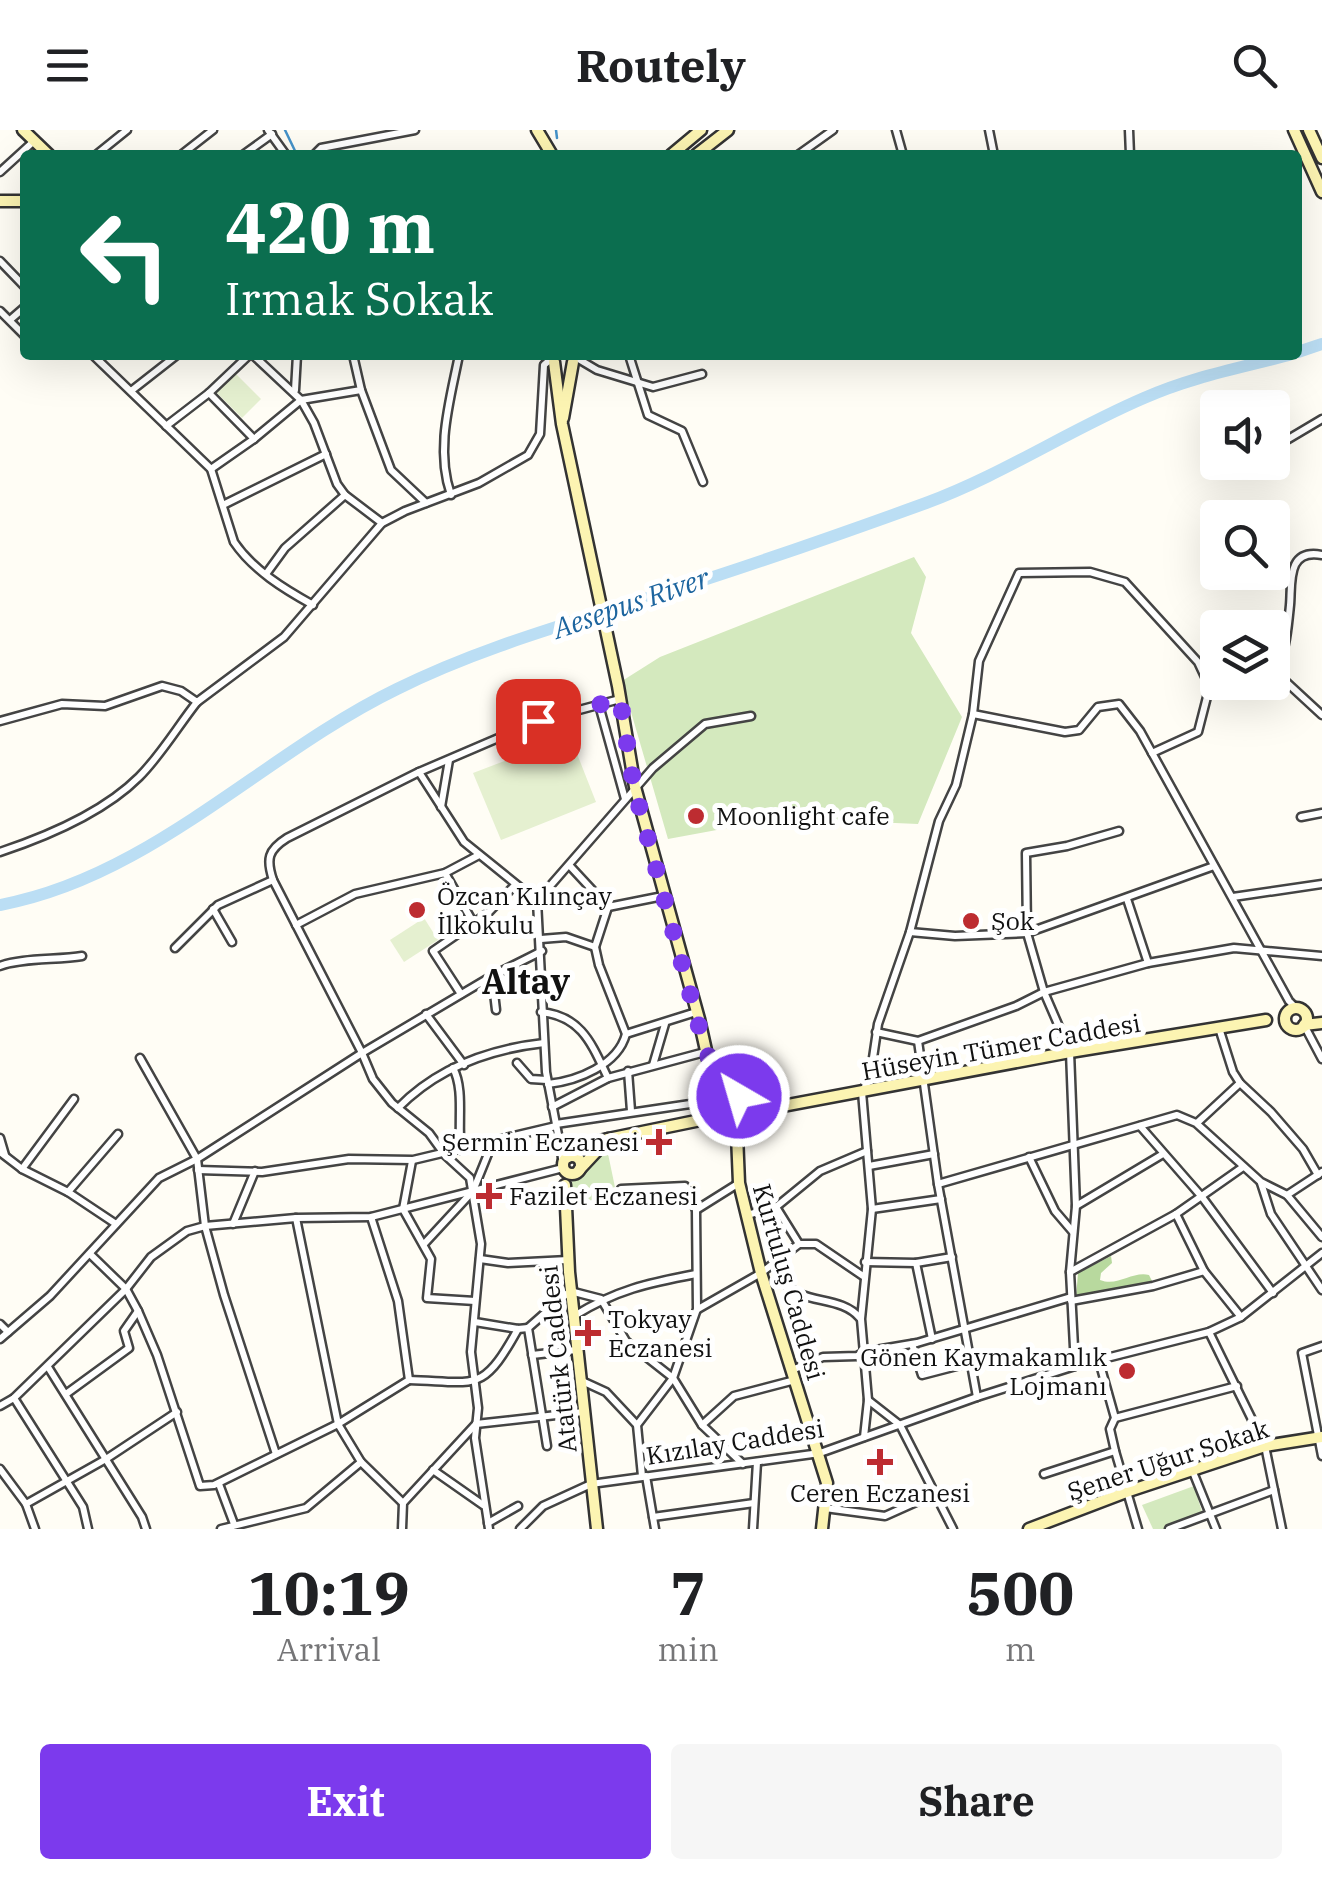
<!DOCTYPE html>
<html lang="en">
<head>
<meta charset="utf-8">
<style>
  :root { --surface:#fff; --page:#f6f6f6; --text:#202124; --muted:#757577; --accent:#7c3aed }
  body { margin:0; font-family:"IBM Plex Serif",serif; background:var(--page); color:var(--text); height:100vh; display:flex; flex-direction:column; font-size:38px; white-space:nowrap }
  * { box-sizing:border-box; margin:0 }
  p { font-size:32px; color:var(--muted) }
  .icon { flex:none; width:55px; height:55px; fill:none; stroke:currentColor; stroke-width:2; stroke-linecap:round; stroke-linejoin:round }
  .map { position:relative; height:1399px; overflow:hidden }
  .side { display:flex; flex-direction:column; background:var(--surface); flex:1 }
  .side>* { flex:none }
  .guide { position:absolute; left:20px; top:20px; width:1282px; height:210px; border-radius:10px; box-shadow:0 10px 40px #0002; background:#0b6e4f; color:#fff; overflow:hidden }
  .controls { position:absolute; left:1200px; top:260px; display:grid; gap:20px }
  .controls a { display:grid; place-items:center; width:90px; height:90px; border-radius:10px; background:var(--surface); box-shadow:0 10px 40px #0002; font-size:50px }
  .pin { position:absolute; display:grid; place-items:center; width:85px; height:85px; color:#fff; margin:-42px; border-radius:20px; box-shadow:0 5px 15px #0006 }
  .me { position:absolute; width:110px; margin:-55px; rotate:322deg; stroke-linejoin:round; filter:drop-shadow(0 0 8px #0008) }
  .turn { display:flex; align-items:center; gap:35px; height:210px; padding:0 40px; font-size:45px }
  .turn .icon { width:130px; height:130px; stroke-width:2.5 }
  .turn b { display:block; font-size:70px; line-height:85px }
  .eta { display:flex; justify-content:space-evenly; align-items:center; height:170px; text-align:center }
  .eta b { font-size:60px; font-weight:800; line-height:70px }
  .action { display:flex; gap:20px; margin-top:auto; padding:20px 40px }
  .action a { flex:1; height:115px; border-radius:10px; background:var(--accent); color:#fff; font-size:40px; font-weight:800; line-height:115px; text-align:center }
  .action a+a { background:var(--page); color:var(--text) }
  header { display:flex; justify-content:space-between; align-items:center; height:130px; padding:0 40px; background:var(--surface); font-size:45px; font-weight:800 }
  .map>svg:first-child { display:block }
  .green { fill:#d4e9be }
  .forest { fill:#b8d99e }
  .pitch { fill:#e5f0d0 }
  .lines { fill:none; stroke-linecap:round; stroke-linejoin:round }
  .stream { stroke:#4492c9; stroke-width:2.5 }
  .river { stroke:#bbdef4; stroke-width:12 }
  .street-casing { stroke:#444; stroke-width:11 }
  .secondary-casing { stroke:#333; stroke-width:15 }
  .street { stroke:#fff; stroke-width:6 }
  .secondary { stroke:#fcf4b2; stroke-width:10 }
  .route { stroke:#7c3aed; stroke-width:18; stroke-dasharray:0 32.4 }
  .poi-dot { fill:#bd2c31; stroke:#fff; stroke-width:4 }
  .labels { text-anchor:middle; stroke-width:10; stroke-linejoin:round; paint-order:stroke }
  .poi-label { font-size:25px; fill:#111; stroke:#fff; text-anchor:start }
  .street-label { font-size:25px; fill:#111; stroke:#fff }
  .water-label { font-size:28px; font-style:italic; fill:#1d659f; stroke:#fff }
  .district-label { font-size:35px; font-weight:bold; fill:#111; stroke:#fff }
</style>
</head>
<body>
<header><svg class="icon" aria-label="menu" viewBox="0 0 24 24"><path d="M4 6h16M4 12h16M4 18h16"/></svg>Routely<svg class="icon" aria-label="search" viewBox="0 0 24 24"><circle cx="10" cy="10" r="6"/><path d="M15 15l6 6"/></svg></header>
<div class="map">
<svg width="1322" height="1399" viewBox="0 0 1322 1399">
  <rect width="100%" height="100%" fill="#fffdf5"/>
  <g class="green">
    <path d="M914,427L926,447L911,503L962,587L918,694L781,688L668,709L622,551L660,527Z"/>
    <path d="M606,1014L617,1067L570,1078L568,1056Z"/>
    <path d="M1194,1356L1203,1385L1166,1399H1153L1142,1375Z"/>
  </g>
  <path class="forest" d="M1111,1126L1112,1133L1101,1143L1100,1150C1118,1157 1132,1141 1149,1145L1152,1151L1076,1168L1078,1143Z"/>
  <g class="pitch">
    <path d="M235,243L261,269L242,288L216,262Z"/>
    <path d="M570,606L596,672L501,710L473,643Z"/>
    <path d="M424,788L438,810L404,832L390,810Z"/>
  </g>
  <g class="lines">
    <g class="stream">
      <path d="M285,0L297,25"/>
      <path d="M556,0L557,8"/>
    </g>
    <g class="river">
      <path d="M1298,222L1322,214"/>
      <path d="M0,775C151,747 263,624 397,559C481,517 571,493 660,464C749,436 838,405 926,373C1002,345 1069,300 1144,268C1191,247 1240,238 1289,225"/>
    </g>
    <g class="street-casing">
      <g id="street">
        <path d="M268,0L286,25"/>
        <path d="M896,0L903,25"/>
        <path d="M989,0L994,25"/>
        <path d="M1129,0L1130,25"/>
        <path d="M96,25L127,0"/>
        <path d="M181,25L213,0"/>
        <path d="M243,25L272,4"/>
        <path d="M314,25L321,18L415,0"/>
        <path d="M798,25L833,0"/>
        <path d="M0,42L34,11"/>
        <path d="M0,131L25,157"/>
        <path d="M0,181L25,206"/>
        <path d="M10,190L25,177"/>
        <path d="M93,225L211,339L234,412C253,440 284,459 313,475"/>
        <path d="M253,225L301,270L314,293L337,354L345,365L382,393"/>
        <path d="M353,225L361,260L391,340L426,373"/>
        <path d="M629,225L648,285L682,301L703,352"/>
        <path d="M575,227L597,240L653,257L702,244"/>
        <path d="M295,260L297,225"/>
        <path d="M131,261L177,225"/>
        <path d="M209,263L254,309"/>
        <path d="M166,296L209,263L249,225"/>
        <path d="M1285,311L1322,289"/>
        <path d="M211,339L254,309L301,270L361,260"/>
        <path d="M451,365C435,319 450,271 459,225"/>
        <path d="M223,375L326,324"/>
        <path d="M1322,425C1286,418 1292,454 1290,475C1288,495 1286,519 1278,538L1283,549L1322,585"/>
        <path d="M266,444L285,418L345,365"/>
        <path d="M1208,563L1238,552"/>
        <path d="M599,575L625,669"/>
        <path d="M973,584L1065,602L1079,600L1098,577L1119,574L1140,601L1289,871L1296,878"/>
        <path d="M0,591L62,574L105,576L162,556L181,561L197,572L284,507L382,393L405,381L479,353L528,325L540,304L544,235L552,228"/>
        <path d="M419,642L464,712L537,771"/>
        <path d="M441,677L449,630"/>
        <path d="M1301,687L1322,683"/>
        <path d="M0,722C48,706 103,683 139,647C161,625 178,596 197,572"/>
        <path d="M570,736L608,777L595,817L599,835L626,904"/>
        <path d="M445,743L474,794"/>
        <path d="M1233,767L1322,754"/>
        <path d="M1127,769L1148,833"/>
        <path d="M608,777L663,766"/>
        <path d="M213,779L232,812"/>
        <path d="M296,795L355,764L445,743L479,725"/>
        <path d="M910,802L955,806L1027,803L1214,736"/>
        <path d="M541,809L566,807L595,817"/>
        <path d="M175,818L218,775L273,750"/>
        <path d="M0,836C20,828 58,830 82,826"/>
        <path d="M492,846L496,880"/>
        <path d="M461,864L433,821L488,783L515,755"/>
        <path d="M541,882C582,886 592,915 608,948"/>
        <path d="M426,884L464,935"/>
        <path d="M1304,895L1322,929"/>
        <path d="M1219,898L1233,942L1240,953L1271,982L1303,1019L1318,1045"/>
        <path d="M876,902L918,911L1016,876L1044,862L1148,833L1234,818L1322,826"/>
        <path d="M626,904L696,882"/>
        <path d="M918,911L938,1054L977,1267"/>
        <path d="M140,928L197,1029L205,1096L224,1165L276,1324"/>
        <path d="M517,933L531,949L547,950"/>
        <path d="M653,935L665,894"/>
        <path d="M453,938C465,960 457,994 461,1020"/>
        <path d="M628,941L631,981"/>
        <path d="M548,954C577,951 618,935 626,904"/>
        <path d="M552,977L608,948L705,922"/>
        <path d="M398,978C437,938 490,919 544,913"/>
        <path d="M1197,993L1240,953"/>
        <path d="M556,994L717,970"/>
        <path d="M1140,996L1202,1067L1273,1163"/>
        <path d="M0,1008L5,1025"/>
        <path d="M560,1015L546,942L537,771L653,638L705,594L751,586"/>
        <path d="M0,1022L22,1039L68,1062L116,1094"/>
        <path d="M1029,1027L1055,1081L1073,1102"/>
        <path d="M412,1031L403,1079L431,1129L427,1168L475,1171"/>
        <path d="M563,1035L560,1015L566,1028"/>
        <path d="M869,1036L934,1024"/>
        <path d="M22,1039L74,969"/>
        <path d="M198,1040L262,1042L349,1029L413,1030L556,996"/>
        <path d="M1261,1053L1271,1084L1322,1160"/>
        <path d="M938,1054L1177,985L1196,993L1261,1052L1287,1065L1322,1107"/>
        <path d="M621,1059L685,1056L696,1080L697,1179L673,1248L637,1295L642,1346"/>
        <path d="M68,1062L118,1004"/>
        <path d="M1287,1065L1322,1042"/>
        <path d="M1076,1076L1163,1024"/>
        <path d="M776,1077L799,1114H816L863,1146"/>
        <path d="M872,1079L941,1069"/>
        <path d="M696,1080L739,1053"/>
        <path d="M764,1081C769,1102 772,1132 784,1151C800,1176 840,1164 860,1188"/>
        <path d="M1176,1084L1204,1141L1241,1187"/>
        <path d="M747,1085L776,1077L820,1041L867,1021"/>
        <path d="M296,1088L338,1294L361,1332L403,1373"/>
        <path d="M233,1094L255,1041"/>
        <path d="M424,1114L473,1061L492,1014"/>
        <path d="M90,1124L126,1159L138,1181L157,1225L200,1356L214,1355L338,1294L409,1250L398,1171L371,1087"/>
        <path d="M480,1129L508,1133L568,1130"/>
        <path d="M865,1132L916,1133L952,1127"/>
        <path d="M916,1133L932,1209"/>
        <path d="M1070,1142L1176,1084L1243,1037"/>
        <path d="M1071,1171L1153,1156L1204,1141"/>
        <path d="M698,1179L761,1143L799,1114"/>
        <path d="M574,1186C616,1160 648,1153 696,1144"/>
        <path d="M475,1192L518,1199L528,1198"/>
        <path d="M0,1194L8,1202"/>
        <path d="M528,1198L570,1161L601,1169L626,1211L673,1248L702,1295L743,1334"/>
        <path d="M528,1198L547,1316"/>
        <path d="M1209,1202L1265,1316L1282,1399"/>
        <path d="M0,1209L50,1166L159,1048L197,1029L362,923L492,846L542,821"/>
        <path d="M912,1214L922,1245L972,1232"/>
        <path d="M1322,1216L1302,1223L1322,1326"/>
        <path d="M532,1225L576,1220"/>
        <path d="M1099,1231L1115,1288L1110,1299L1115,1321L1138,1399"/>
        <path d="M1075,1236L1070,1142L1076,1076L1070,922L1044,862L1027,803L1026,723L1067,716L1119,701"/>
        <path d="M48,1237L142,1387L146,1399"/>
        <path d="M792,1240L823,1227L857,1226L864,1222L917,1213L1071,1167"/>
        <path d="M409,1250C477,1252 482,1264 518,1199"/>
        <path d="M582,1251L606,1262L637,1295"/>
        <path d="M66,1264L129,1218L124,1201L138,1181"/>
        <path d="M14,1268L83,1377L88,1399"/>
        <path d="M868,1270L900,1295L953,1399"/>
        <path d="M0,1276L14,1268L126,1159L151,1127L187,1101L205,1096L296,1088L371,1087L563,1038"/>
        <path d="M1115,1288L1237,1256"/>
        <path d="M476,1294L583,1282"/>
        <path d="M702,1295L734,1266L795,1250"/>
        <path d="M864,1307L868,1270L861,1189L872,1079L862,962L870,948L878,894L910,802L939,691L956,655L973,584L979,531L1019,443L1090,442L1125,452L1198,532L1206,549L1208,563L1198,602L1152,623"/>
        <path d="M0,1339L26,1374L35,1399"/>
        <path d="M433,1340L483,1375"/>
        <path d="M1193,1342L1216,1399"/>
        <path d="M1044,1344L1115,1321"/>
        <path d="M646,1346L655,1399"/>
        <path d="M219,1354L234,1394"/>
        <path d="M26,1374L106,1329L177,1282"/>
        <path d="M825,1378L885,1386L934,1364"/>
        <path d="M653,1387L754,1373"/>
        <path d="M488,1393L518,1376"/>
        <path d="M221,1399L306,1378L361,1332"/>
        <path d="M402,1399L403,1373L475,1295"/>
        <path d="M489,1399L475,1308L478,1278L471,1222L481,1114L470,1048L445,1025L429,1003L392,973L373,949L362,923L273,750C266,729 268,720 287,708L419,642L538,591L620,569"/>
        <path d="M520,1399L543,1376L591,1354L820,1323L977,1267L1075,1236L1209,1202L1241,1187L1322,1123"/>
        <path d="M753,1399L757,1332"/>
        <path d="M1169,1399L1274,1360"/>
      </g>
    </g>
    <g class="secondary-casing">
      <g id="secondary">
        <path d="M23,0L49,25"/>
        <path d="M537,0L552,25"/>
        <path d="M1294,0L1322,62"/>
        <path d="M1309,0L1322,28"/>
        <path d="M671,25L701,0"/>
        <path d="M696,25L728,0"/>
        <path d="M0,71H25"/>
        <path d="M554,232L562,294L618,556L635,657L699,889L717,970L723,980"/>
        <path d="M563,288L573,232"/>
        <circle cx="1296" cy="889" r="11"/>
        <path d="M1304,895L1322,893"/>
        <path d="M714,937L723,953L738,966"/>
        <circle cx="734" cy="977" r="12"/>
        <path d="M745,983L1070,922L1266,890"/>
        <path d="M731,989L737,1005L739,1053L761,1143L827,1353L822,1399"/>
        <path d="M608,1009L725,985"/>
        <circle cx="572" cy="1035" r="9"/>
        <path d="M568,1027L591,1013L608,1009L579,1040"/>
        <path d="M565,1055L569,1142L597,1399"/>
        <path d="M1029,1399L1126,1362L1265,1316L1322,1307"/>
      </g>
    </g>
    <use href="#street" class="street"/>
    <use href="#secondary" class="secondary"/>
  </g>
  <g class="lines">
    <path class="route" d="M538,591L620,569L634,657L706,922L724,952L739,966"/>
  </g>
  <g class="poi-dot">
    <circle cx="696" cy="686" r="10"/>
    <circle cx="417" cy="780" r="10"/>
    <circle cx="971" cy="791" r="10"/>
    <path d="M654 997h10v10h10v10h-10v10h-10v-10h-10v-10h10z"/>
    <path d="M484 1051h10v10h10v10h-10v10h-10v-10h-10v-10h10z"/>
    <path d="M583 1188h10v10h10v10h-10v10h-10v-10h-10v-10h10z"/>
    <circle cx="1127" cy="1241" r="10"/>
    <path d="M875 1317h10v10h10v10h-10v10h-10v-10h-10v-10h10z"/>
  </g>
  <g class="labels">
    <g class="poi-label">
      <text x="716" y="695">Moonlight cafe</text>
      <text x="437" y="775">Özcan Kılınçay<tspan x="437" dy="29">İlkokulu</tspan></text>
      <text x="991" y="800">Şok</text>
      <text x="639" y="1021" text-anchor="end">Şermin Eczanesi</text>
      <text x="509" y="1075">Fazilet Eczanesi</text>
      <text x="608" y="1198">Tokyay<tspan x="608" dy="29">Eczanesi</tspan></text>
      <text x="1107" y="1236" text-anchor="end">Gönen Kaymakamlık<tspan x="1107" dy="29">Lojmanı</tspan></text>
      <text x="880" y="1372" text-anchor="middle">Ceren Eczanesi</text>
    </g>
    <g class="street-label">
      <text transform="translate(1001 917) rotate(-10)" y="9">Hüseyin Tümer Caddesi</text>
      <text transform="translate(789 1152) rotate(74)" y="9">Kurtuluş Caddesi</text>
      <text transform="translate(558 1229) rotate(-96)" y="9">Atatürk Caddesi</text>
      <text transform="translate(735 1312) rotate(-9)" y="9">Kızılay Caddesi</text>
      <text transform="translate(1168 1330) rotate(-18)" y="9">Şener Uğur Sokak</text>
    </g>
    <g class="water-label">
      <text transform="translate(631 473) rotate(-19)" y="10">Aesepus River</text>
    </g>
    <g class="district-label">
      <text x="526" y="864">Altay</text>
    </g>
  </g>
</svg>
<div class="controls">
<a><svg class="icon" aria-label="sound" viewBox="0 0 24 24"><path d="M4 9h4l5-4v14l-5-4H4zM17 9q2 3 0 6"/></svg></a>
<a><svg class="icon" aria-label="search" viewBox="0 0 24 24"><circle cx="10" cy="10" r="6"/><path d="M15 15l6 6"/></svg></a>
<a><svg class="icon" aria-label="layers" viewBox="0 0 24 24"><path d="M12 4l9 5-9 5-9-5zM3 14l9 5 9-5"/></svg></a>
</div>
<div class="pin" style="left:538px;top:591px;background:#d93025"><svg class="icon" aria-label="arrive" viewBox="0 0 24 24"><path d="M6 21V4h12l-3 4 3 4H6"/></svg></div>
<svg class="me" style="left:739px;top:966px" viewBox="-20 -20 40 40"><circle r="17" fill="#7c3aed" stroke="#fff" stroke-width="3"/><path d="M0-11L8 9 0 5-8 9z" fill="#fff"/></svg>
<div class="guide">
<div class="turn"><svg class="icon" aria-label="left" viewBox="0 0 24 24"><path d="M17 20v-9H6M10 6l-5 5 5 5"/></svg><div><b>420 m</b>Irmak Sokak</div></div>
</div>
</div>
<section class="side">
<div class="eta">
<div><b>10:19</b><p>Arrival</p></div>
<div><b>7</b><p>min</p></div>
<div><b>500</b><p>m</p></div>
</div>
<div class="action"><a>Exit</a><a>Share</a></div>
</section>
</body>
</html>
